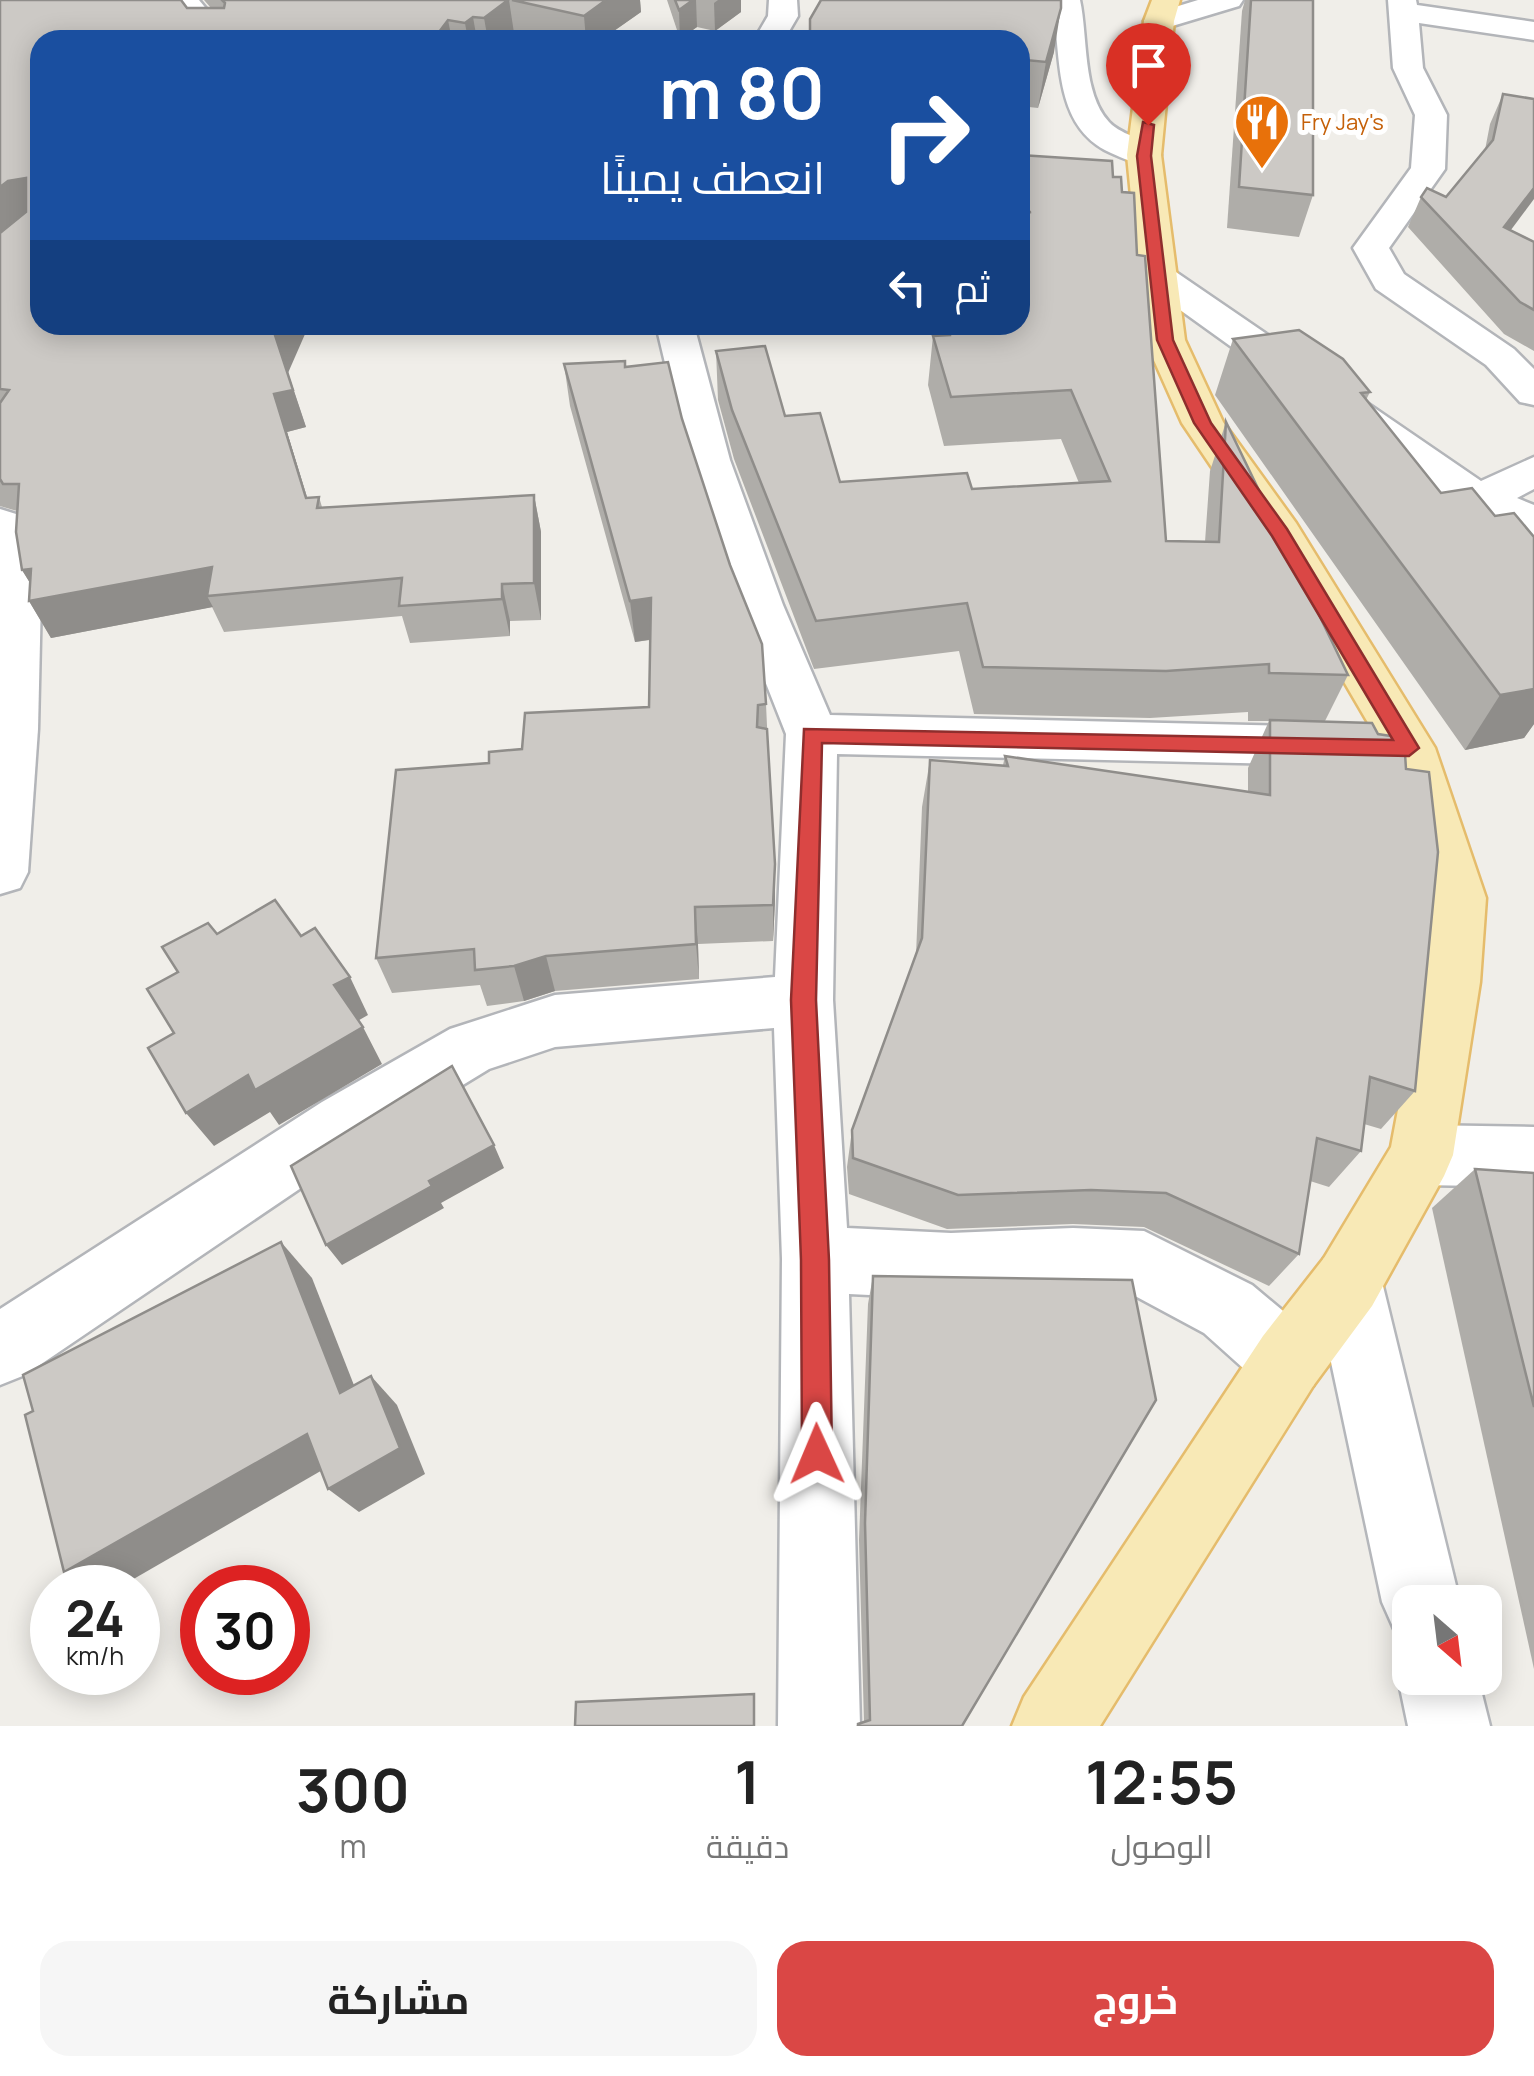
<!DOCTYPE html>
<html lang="ar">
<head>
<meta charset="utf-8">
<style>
  :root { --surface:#fff; --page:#f6f6f6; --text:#222; --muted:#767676; --accent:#da4745 }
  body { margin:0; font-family:Manrope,Cairo,sans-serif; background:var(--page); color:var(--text); direction:rtl; height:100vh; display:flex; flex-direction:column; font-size:38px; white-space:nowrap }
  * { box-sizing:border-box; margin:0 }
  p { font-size:32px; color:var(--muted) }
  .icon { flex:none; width:55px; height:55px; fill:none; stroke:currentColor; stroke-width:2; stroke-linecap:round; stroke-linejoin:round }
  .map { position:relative; height:1726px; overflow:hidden; direction:ltr }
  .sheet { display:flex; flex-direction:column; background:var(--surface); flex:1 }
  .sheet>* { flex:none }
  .hud { position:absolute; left:30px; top:30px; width:1000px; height:305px; border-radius:30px; box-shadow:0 5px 25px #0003; direction:rtl; background:#1a4fa0; color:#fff; overflow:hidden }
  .needle { width:65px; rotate:152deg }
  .fabs { position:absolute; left:1392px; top:1585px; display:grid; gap:20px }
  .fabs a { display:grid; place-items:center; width:110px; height:110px; border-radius:20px; background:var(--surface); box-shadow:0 5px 25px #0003; font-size:50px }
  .speed { position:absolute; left:30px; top:1565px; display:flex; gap:20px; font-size:50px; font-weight:700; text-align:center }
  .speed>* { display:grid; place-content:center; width:130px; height:130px; border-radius:50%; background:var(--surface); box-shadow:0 5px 25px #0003; line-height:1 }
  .speed small { font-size:25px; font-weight:400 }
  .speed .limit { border:15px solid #d22; background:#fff; color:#111 }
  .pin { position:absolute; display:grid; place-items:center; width:85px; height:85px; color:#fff; margin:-102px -42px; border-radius:50% 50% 50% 0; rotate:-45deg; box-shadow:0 0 10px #0007 }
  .pin .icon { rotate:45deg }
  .me { position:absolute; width:110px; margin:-55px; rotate:359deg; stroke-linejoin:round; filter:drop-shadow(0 0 8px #0008) }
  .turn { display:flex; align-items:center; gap:35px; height:210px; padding:0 40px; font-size:45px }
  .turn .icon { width:130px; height:130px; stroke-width:2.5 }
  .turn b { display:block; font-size:70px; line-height:85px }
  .then { display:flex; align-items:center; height:95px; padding:0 40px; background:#0003; gap:20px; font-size:38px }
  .eta { display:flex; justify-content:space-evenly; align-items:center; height:170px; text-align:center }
  .eta b { font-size:60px; font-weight:700; line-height:70px }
  .cta { display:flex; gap:20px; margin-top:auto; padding:20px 40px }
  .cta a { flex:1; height:115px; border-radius:30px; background:var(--accent); color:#fff; font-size:40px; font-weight:700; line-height:115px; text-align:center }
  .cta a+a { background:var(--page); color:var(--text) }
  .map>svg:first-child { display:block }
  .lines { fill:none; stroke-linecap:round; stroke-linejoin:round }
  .street-casing { stroke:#b3b5b9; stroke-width:5 }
  .secondary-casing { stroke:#b5b7bb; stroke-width:5 }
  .primary-casing { stroke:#e5bc6c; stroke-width:5 }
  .street { fill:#fff; fill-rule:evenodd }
  .secondary { fill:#fff; fill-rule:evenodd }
  .primary { fill:#f8e9b6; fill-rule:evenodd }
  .wall { fill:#afada9 }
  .shaded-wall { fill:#8f8d8a }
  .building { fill:#ccc9c5; stroke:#8f8d8a; stroke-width:2.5 }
  .route { fill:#da4745; stroke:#8e2e2d; stroke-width:2.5 }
  .labels { text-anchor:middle; stroke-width:10; stroke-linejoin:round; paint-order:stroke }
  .far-food-label { font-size:22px; fill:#c56008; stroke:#fff; text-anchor:start }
</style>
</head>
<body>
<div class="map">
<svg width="1534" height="1726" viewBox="0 0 1534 1726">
  <rect width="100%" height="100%" fill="#f0eee9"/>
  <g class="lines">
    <g class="street-casing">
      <g id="street">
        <path d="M169,0H199L232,40H201Z"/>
        <path d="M769,0H797L798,16L784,40H754L768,16Z"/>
        <path d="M1198,0H1243L1239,6L1159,30L1149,27L1144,21L1149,15Z"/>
        <path d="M1388,0H1416L1417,5L1534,22V40L1419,23L1423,68L1447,115L1445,169L1389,248L1404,274L1514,349L1534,369V405L1520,402L1486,365L1376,289L1353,248L1411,168L1415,115L1393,68Z"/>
        <path d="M1157,265L1170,268L1481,481L1534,457V489L1517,498L1534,505V537L1464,510L1418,481L1144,284L1138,276L1144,268Z"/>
        <path d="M656,325H694L730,460L783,605L830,715L1333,727L1351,732L1359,746L1351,760L1333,765L837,754L833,1000L847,1228L951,1233L1073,1228L1144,1231L1252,1285L1313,1336L1323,1361L1313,1386L1288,1396L1263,1386L1204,1333L1137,1297L1073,1294L951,1299L849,1294L860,1726H778L782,1259L774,1028L555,1047L489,1069L366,1144L25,1375L0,1385V1309L322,1102L450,1029L555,995L775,977L786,734L735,605L688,460Z"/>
        <path d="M0,509L16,514L22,524L41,597L38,729L28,872L20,888L0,894Z"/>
        <path d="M1421,1125L1534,1127V1187L1421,1185L1398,1176L1389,1155L1398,1134Z"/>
      </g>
    </g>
    <g class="secondary-casing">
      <g id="secondary">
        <path d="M1052,0H1080C1088,36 1082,93 1109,122C1123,137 1149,138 1161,155L1156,162C1139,166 1127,160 1111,153C1051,126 1062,54 1052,0Z"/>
        <path d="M1348,1248L1372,1258L1382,1282L1460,1602H1410V1636L1394,1629L1382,1602L1314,1282L1324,1258Z"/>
        <path d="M1410,1650V1678H1478L1490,1726H1408L1398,1678Z"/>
      </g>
    </g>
    <g class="primary-casing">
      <path id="primary" d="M1152,0H1180L1174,21L1161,155L1185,340L1223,422L1296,523L1435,748L1486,898L1480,982L1453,1155L1444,1176L1372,1306L1313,1386L1100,1726H1012L1024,1697L1263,1336L1324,1258L1391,1147L1422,982L1430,898L1384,750L1261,540L1182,423L1145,340L1127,155L1144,21Z"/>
    </g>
    <use href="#street" class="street"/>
    <use href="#secondary" class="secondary"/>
    <use href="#primary" class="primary"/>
  </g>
  <g class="wall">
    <path d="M0,0L211,8L204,0H640L641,12L601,40H543L514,33L506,40H40L288,373L306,427L287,432L307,498L319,497L322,507L534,495L541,532V620L510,621V636L410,643L402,616L224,632L212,607L51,638L29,601L30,583L22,570L17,511L0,506Z"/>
    <path d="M667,0H741V12L715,31L697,27L680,39Z"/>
    <path d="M1245,0H1251L1313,195L1299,237L1227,228L1242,11Z"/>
    <path d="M1020,40L1054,52L1038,108L1020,106Z"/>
    <path d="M1503,94L1511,230L1534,242V351L1504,334L1408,227L1421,197H1446L1485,150L1490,124Z"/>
    <path d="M1020,155L1113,177L1122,192L1137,255L1166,541L1205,542L1210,471L1226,422L1348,675L1325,721L1415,1091L1381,1129L1364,1124L1361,1151L1329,1187L1310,1181L1299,1254L1269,1286L1144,1227L1073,1224L947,1229L849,1194L847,1167L852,1130L916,955L922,807L930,760L1003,765L1005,756L1248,792V768L1269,721H1248V712L1150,718L974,714L959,651L814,669L734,459L718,400L716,351L785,416L840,482L972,489L1079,483L1061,439L944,446L928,385L933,336H943L942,325H1020Z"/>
    <path d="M345,325H442L441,327Z"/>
    <path d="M1233,339L1370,392L1366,400L1441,493L1495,516L1534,537V724L1524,738L1465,750L1215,395Z"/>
    <path d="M564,364L625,367L682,419L766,704L775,901L773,941L698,944L699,979L555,991L524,1001L487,1006L480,985L392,993L376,958L489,763L522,749L649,707L650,640L635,642L570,406Z"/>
    <path d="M1475,1169L1534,1173V1669L1432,1208Z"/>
    <path d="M873,1276L962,1726H856L864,1722L859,1540L868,1304Z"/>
  </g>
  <g class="shaded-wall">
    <path d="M509,0L514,33L506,40H488L484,18Z"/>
    <path d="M606,0H640L641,12L601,40H586L584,16Z"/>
    <path d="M693,0H696L697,27L680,39L679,10Z"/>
    <path d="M718,0H741V12L715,31L714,3Z"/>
    <path d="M1061,8L1054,52L1038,108L1046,62Z"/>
    <path d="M473,17L477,40H468L465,23Z"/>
    <path d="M448,20L452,40H433Z"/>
    <path d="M1026,60L1020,101V70Z"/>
    <path d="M26,178L40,209L0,238V187L8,181Z"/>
    <path d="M1534,188V199L1490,258L1504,227Z"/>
    <path d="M280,325H309L288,373L306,427L287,432L319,536L274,394L275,335Z"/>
    <path d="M534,495L541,532V620L534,583Z"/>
    <path d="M212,567L207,596L213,607L51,638L29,601L40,599L22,570Z"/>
    <path d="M502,584L510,621V636L502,599Z"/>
    <path d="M651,598L654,639L635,642L630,601Z"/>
    <path d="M1534,689V724L1524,738L1465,750L1500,695Z"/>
    <path d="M775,864V901L773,941V905Z"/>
    <path d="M695,907L698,944L699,979L696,944Z"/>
    <path d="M546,956L555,991L524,1001L514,966Z"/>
    <path d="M350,977L368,1015L354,1023L334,985Z"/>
    <path d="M363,1027L382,1064L279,1125L270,1112L214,1146L186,1113L248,1075Z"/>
    <path d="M494,1145L504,1168L441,1203L444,1208L342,1265L326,1245L429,1181Z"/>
    <path d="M281,1242L312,1278L368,1421L340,1393Z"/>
    <path d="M371,1376L397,1405L425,1474L359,1512L328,1489Z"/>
    <path d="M307,1434L338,1461L118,1588H107L64,1572Z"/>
  </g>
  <g class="building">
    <path d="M0,0H181L187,8H224L225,3L222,0H508L484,18L473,17L465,23L448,20L433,40H40V325H280L275,335L293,390L274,394L306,498L319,497L317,508L534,495V583L502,584V599L399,606L402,578L207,596L212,567L29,601L31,569L22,570L16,532L19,484H3L0,479V403L9,390L0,389V233L26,212V178L8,181L0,187Z"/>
    <path d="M512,0H606L584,16Z"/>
    <path d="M675,0H693L679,10Z"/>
    <path d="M821,0H1061V8L1046,62L1026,60L1020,70V40H810V19Z"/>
    <path d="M1251,0H1313V195L1239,187Z"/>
    <path d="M1503,94L1534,99V188L1504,227L1534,242V310L1520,302L1421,197L1427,188L1446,197L1493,140Z"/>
    <path d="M1020,155L1112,161L1113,177H1121L1122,192L1134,193L1137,255L1145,256L1166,541L1219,542L1226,422L1348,675L1269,673V664L1166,671L983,667L967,603L816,621L732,410L716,351L765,346L785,416L820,413L840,482L967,473L972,489L1110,481L1071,390L951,397L933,336L950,335V325H1020V215L1031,212H1020Z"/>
    <path d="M1299,330L1343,359L1370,392L1361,393L1441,493L1472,488L1495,516L1514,513L1534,537V689L1500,695L1233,339Z"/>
    <path d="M625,361V367L668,362L682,419L730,565L762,644L766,704L758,705L757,727L767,729L775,864L773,905L695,907L696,944L546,956L514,966L475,970L474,949L376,958L396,770L489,763V752L522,749L525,713L649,707L651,598L630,601L564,364Z"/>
    <path d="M1270,720L1372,723L1378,734L1404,738L1406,769L1429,772L1438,852L1415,1091L1370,1077L1361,1151L1317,1138L1299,1254L1166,1193L1091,1190L958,1195L853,1158L852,1130L922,938L930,760L1008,766L1005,756L1270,795Z"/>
    <path d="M275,900L301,936L315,928L350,977L334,985L363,1027L255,1090L248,1075L186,1113L148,1048L174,1033L147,989L178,972L162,947L208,923L217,934Z"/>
    <path d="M452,1066L494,1145L429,1181L432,1186L326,1245L291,1166Z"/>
    <path d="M1475,1169L1534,1173V1407Z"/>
    <path d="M281,1242L340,1393L371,1376L400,1448L328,1489L307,1434L64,1572L25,1415L33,1411L23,1375Z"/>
    <path d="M873,1276L1132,1280L1156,1400L962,1726H858V1724L870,1720L865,1523Z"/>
    <path d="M754,1694V1726H575L576,1702Z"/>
  </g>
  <path class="route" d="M1143,122L1154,125L1151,156L1173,340L1211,423L1287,529L1419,748L1409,756L822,743L816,1000L829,1260L832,1454L827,1464L817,1469L806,1464L802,1454L801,1260L791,1000L804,729L1393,740L1272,536L1194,423L1157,340L1137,156Z"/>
  <defs>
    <g id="restaurant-pin" transform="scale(2.875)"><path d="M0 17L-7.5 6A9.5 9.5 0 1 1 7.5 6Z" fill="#e8710a" stroke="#fff"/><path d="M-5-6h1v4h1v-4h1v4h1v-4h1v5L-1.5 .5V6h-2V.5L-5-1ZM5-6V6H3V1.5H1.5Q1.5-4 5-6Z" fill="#fff"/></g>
  </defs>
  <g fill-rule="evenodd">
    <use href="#restaurant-pin" x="1262" y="122"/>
  </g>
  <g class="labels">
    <g class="far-food-label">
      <text x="1301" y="130">Fry Jay's</text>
    </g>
  </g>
</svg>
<div class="fabs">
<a><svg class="needle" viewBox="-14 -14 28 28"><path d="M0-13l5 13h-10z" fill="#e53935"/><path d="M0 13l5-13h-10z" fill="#767676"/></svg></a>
</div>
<div class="speed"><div>24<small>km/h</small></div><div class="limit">30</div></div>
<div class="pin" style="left:1148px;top:125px;background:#d93025"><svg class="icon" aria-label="arrive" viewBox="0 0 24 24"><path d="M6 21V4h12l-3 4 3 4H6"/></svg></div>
<svg class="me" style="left:817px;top:1454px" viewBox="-20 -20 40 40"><path d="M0-17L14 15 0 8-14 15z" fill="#da4745" stroke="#fff" stroke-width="4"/></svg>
<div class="hud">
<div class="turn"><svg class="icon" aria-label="right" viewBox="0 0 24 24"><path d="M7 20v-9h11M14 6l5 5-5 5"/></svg><div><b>80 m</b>انعطف يمينًا</div></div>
<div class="then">ثم<svg class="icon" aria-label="left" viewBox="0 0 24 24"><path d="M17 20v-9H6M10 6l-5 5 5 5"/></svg></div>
</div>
</div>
<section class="sheet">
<div class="eta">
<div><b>12:55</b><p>الوصول</p></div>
<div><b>1</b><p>دقيقة</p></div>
<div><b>300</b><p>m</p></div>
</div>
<div class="cta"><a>خروج</a><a>مشاركة</a></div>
</section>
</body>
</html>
